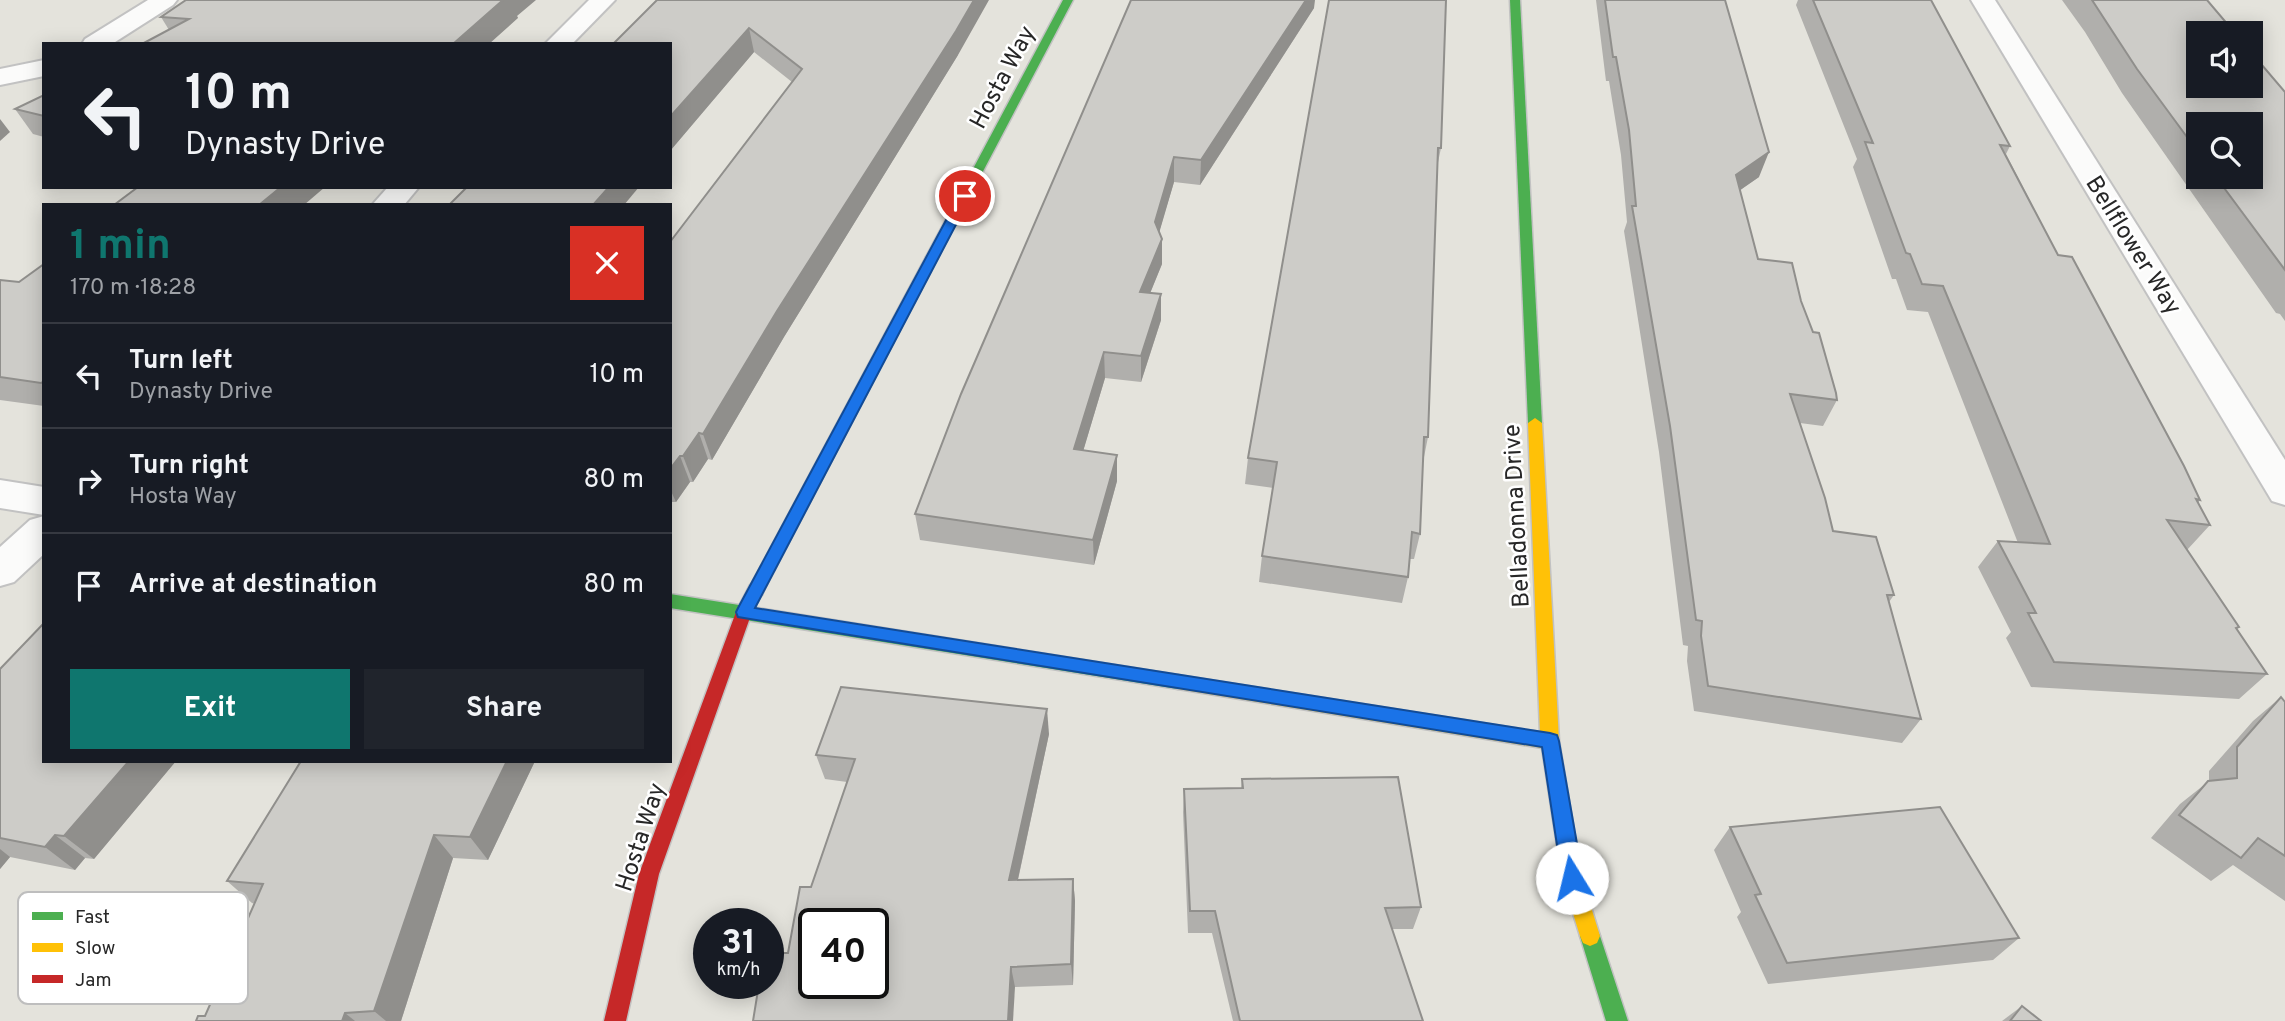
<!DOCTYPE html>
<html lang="en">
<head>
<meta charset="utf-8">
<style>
  :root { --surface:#171b24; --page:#20242c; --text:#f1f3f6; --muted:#9ea1a6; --line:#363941; --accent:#0f766e }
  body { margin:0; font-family:Overpass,sans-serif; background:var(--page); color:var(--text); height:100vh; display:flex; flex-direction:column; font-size:26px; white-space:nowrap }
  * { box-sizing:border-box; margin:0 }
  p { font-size:23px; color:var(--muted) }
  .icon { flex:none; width:38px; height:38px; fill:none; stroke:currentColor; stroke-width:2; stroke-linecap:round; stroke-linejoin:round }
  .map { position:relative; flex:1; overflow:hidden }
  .panel { position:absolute; left:42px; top:203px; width:630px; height:560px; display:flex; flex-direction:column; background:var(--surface); border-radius:0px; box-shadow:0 4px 18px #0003 }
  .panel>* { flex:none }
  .top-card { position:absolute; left:42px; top:42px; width:630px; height:147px; border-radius:0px; box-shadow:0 4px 18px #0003; background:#171b24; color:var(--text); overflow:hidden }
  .buttons { position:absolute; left:2186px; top:21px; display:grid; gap:14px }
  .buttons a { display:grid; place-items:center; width:77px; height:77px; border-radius:0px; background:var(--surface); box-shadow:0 4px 18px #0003; font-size:35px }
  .speed { position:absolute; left:693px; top:908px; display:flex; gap:14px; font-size:35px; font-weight:700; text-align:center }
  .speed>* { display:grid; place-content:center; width:91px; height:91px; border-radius:50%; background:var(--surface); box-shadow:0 4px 18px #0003; line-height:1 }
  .speed small { font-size:18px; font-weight:400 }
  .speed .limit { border:4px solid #111; border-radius:10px; background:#fff; color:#111 }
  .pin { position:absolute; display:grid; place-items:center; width:60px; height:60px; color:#fff; margin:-30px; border:4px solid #fff; border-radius:50%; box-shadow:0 2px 7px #0007 }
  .me { position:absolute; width:77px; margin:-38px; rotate:351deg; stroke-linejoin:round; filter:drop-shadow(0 0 5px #0008) }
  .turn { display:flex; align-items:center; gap:24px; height:147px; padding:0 28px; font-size:32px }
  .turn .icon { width:91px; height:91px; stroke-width:2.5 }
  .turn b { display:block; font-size:49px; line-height:60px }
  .round { display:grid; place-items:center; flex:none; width:74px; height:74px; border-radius:0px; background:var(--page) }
  .overview { display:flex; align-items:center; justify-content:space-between; height:119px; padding:0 28px }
  h1 { font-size:42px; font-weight:700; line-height:52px; color:var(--accent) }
  .button { display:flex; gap:14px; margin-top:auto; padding:14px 28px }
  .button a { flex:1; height:80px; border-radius:0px; background:var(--accent); color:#fff; font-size:28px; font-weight:700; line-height:80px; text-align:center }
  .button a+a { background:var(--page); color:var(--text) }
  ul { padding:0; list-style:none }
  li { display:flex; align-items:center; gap:21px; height:105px; padding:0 28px; border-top:2px solid var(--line) }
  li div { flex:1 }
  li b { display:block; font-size:26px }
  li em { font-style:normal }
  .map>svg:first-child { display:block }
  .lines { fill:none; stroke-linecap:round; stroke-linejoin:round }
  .street-casing { stroke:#c2c2c2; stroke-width:4 }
  .fast-casing { stroke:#c2c2c2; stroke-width:3 }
  .slow-casing { stroke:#c2c2c2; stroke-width:3 }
  .jam-casing { stroke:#c2c2c2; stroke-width:3 }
  .street { fill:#fbfbfa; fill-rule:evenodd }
  .fast { fill:#4caf50; fill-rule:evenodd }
  .slow { fill:#ffc107; fill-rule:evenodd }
  .jam { fill:#c62828; fill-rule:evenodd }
  .wall { fill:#b0afac; fill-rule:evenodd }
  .shaded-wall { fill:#908f8c }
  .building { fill:#cdccc8; stroke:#908f8c; stroke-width:2; fill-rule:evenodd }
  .route { fill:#1a73e8; stroke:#114b97; stroke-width:2 }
  .labels { text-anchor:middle; stroke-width:5; stroke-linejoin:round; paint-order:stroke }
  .street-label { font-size:24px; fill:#272727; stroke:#fff }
  .key { fill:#fff; stroke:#bebebe; stroke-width:2 }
  .key-label { font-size:19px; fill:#272727 }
</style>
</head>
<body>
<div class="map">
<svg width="2285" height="1021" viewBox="0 0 2285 1021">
  <rect width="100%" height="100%" fill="#e4e3dc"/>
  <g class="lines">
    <g class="street-casing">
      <g id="street">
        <path d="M148,0H177L173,5L112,44H82L85,39Z"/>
        <path d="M589,0H615L572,44H545Z"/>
        <path d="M1971,0H1995L2285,460V505L2272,501Z"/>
        <path d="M44,60V76L0,85V69Z"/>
        <path d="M388,187H419L404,205H372Z"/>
        <path d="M0,480L44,487V515L0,508Z"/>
        <path d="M44,516V554L14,582L0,586V547L30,520Z"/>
      </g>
    </g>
    <g class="fast-casing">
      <g id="fast">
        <path d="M1063,0H1073L938,257L932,261L927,260L926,257Z"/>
        <path d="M1510,0H1520L1542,423L1535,428L1528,423Z"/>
        <path d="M670,594L1178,675L1184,677L1187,682L1184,687L1178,689L670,608Z"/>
        <path d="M1590,926L1597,929L1600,936L1628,1021H1606L1580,936L1583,929Z"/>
      </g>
    </g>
    <g class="slow-casing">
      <g id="slow">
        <path d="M932,253L938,257L764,590L762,595H750L748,590L926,257Z"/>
        <path d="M1535,418L1542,423L1559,741L1582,878L1600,936L1597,943L1590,946L1583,943L1580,936L1562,878L1542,748L1178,689L1172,687L1169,682L1172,677L1178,675L1540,732L1528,423Z"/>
      </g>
    </g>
    <g class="jam-casing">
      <path id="jam" d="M756,584L762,585L764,590L752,612L659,874L626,1021H604L639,874L736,612L750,585Z"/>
    </g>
    <use href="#street" class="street"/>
    <use href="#fast" class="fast"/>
    <use href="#slow" class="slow"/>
    <use href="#jam" class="jam"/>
  </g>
  <g class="wall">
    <path d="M657,0L958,55L784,337L712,460L708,459L693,482H690L676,502H670V242L792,82L754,52L670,151V44Z"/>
    <path d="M1131,0L1314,8L1200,185L1174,182L1159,232L1162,264L1150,293L1161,320L1141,382L1105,378L1083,451L1117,455V481L1094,565L920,540L915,514Z"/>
    <path d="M1329,0L1441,148L1437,167L1428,437L1423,462L1420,534L1414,559H1410L1408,577L1402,603L1259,582L1262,556L1273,488L1245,484L1248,458Z"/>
    <path d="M1596,0H1725L1759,177L1740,190L1758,259L1801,301L1837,400L1823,426L1800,423L1833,531L1894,595L1889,602L1921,719L1902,743L1694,711L1687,661L1688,646L1683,645L1659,452L1624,231L1627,222L1621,155L1609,81H1606Z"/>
    <path d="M1798,0H1931L2010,146L2006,154L2058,255L2200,500L2198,503L2210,525L2187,550L2239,627L2237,629L2267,674L2239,699L2031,687L2006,638L2011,632L1978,567L1998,541L2018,543L1928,312L1907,310L1896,279H1892L1853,167L1857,159L1796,5Z"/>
    <path d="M2062,0H2207L2285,92V321L2280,314L2276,313L2122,93L2085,32ZM2198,124L2250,177H2198Z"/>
    <path d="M517,16L518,18L169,30L161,17Z"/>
    <path d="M44,95V137L33,134L15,109Z"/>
    <path d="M44,264V406L0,400V280L19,282Z"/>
    <path d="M0,669L44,761H176L94,859L85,858L75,870L10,857L0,869Z"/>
    <path d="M2281,697L2285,702V901L2233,865L2211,881L2151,838L2180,804L2209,781V771L2253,721Z"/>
    <path d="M1049,734L1018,880L1073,879L1075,901L1073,985L1015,987L788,953L847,782L825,779L816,755Z"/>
    <path d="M535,761L488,860L453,858L401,1021H196L205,1016L255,904L252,903L227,881Z"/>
    <path d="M1242,779L1421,907L1413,929H1392L1423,1021H1233L1212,933H1188L1183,812L1184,789L1241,788Z"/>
    <path d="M1730,827L2019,938L1993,960L1768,984L1737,917L1741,912L1714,850Z"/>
    <path d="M2022,1006L2041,1021H2002Z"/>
  </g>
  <g class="shaded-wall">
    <path d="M503,0H536L517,16L518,18L489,44H453Z"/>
    <path d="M974,0H989L958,55L784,337L712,460L703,434L777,311Z"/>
    <path d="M1306,0H1315L1314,8L1200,185L1201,160Z"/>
    <path d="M749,28L754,52L670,151V117Z"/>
    <path d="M0,119L10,132L0,141Z"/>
    <path d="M1769,152L1759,177L1726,200L1736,175Z"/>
    <path d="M1174,157V182L1155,247V222Z"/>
    <path d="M281,187H325L304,205H259Z"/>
    <path d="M609,187H639L624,205H593Z"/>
    <path d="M1162,239V264L1140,318V292Z"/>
    <path d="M1161,294V320L1141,382V356Z"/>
    <path d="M1104,352L1105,378L1076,475L1074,449Z"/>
    <path d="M699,433L708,459L693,482L683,456Z"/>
    <path d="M1117,455V481L1094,565L1093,540Z"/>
    <path d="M680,456L690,482L676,502L670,489V469Z"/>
    <path d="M1047,709L1049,734L1013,902L1009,880Z"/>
    <path d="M129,761H176L94,859L64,836Z"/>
    <path d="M507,761H535L488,860L470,837Z"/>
    <path d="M55,835L85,858L75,870L45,847Z"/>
    <path d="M434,835L453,858L401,1021H386L374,1011Z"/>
    <path d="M0,849L10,857L0,869Z"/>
    <path d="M1073,879L1075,901L1073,985L1071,964Z"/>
    <path d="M1011,967L1015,987L1013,1021H1008Z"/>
    <path d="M345,1013L355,1021H342Z"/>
  </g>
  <g class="building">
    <path d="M186,0H503L453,44H142L189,19L161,17Z"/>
    <path d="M657,0H974L956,31L777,311L703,434L699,433L683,456H680L670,469V242L802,69L749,28L670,117V44H613Z"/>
    <path d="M1131,0H1306L1201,160L1174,157L1155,222L1162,239L1140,292L1161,294L1141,356L1104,352L1074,449L1117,455L1093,540L915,514L961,394Z"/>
    <path d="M1329,0H1446L1441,148H1438L1428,437H1424L1420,534L1412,532L1408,577L1262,556L1277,462L1248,458Z"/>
    <path d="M1605,0H1725L1769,152L1736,175L1758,259L1792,263L1801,301L1813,332L1819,333L1836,393L1837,400L1790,394L1825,498L1833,531L1876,537L1894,595H1887L1921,719L1708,686L1701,636L1702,621L1696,620L1670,426L1632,206H1636L1629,130L1616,57H1613Z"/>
    <path d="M1813,0H1931L2010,146L2000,145L2058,255L2072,257L2184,466L2200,500L2196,499L2210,525L2167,520L2239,627L2236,628L2267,674L2054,662L2028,613H2036L1998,541L2050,544L1943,286L1922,284L1910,254L1906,253L1865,142L1873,143Z"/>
    <path d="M2092,0H2207L2235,33H2198V86H2250V51L2285,92V270L2216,177H2250V124H2198V152L2137,69Z"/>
    <path d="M44,95V116L15,109Z"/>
    <path d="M138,187H281L259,205H114Z"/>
    <path d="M467,187H609L593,205H449Z"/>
    <path d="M44,264V381L41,383L0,377V280L19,282Z"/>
    <path d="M44,623V761H129L64,836L55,835L45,847L0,838V669Z"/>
    <path d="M841,687L1047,709L1009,880L1073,879L1071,964L1011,967L1008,1021H753L759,984H768V953H788L800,887H811L855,759L816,755ZM814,924H873V984H814Z"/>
    <path d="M2281,697L2285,702V856L2258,838L2241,858L2179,815L2208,781L2237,778V747Z"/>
    <path d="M301,761H507L470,837L434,835L374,1011L345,1013L342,1021H196L198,1016H205L263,884L227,881Z"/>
    <path d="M1398,777L1421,907L1385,908L1423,1021H1240L1215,911H1190L1184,789L1243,788L1242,779Z"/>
    <path d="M1940,807L2019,938L1787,963L1755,895L1761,894L1730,827Z"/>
    <path d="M2022,1006L2041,1021H2010Z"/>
  </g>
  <path class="route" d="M965,192L971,196L755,608L1550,733L1557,735L1559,741L1583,878L1580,885L1572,888L1565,885L1562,878L1542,747L738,617L736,612L738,608L959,196Z"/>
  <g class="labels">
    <g class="street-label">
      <text transform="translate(1002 77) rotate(-62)" y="8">Hosta Way</text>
      <text transform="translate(2134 245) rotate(58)" y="8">Bellflower Way</text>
      <text transform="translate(1516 516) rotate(-93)" y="8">Belladonna Drive</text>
      <text transform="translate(640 837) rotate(-72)" y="8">Hosta Way</text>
    </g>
  </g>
  <rect x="18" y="892" width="230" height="112" rx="10" class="key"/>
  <rect x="32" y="912" width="31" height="8" fill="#4caf50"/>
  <rect x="32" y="943" width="31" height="9" fill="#ffc107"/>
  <rect x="32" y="975" width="31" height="8" fill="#c62828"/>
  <g class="key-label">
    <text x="75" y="923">Fast</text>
    <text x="75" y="954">Slow</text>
    <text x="75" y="986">Jam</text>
  </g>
</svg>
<div class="buttons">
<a><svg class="icon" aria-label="sound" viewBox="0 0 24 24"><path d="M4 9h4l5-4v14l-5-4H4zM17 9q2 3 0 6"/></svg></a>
<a><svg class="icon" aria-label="search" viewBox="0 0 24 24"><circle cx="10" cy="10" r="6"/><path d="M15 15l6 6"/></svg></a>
</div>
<div class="speed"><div>31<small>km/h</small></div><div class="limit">40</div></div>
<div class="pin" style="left:965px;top:196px;background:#d93025"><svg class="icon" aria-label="arrive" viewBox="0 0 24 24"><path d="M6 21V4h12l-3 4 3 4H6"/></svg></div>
<svg class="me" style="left:1572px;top:878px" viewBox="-20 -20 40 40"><circle r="19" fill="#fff"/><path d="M0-13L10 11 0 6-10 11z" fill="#1a73e8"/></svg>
<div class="top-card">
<div class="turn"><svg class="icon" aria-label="left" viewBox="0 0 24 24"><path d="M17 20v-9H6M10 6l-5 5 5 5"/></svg><div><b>10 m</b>Dynasty Drive</div></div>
</div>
<section class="panel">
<div class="overview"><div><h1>1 min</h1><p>170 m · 18:28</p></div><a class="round" style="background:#d93025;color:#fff"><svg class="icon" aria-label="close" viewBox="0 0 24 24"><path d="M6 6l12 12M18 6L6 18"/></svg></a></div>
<ul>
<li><svg class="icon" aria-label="left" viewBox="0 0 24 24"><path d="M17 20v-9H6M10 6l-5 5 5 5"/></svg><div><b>Turn left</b><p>Dynasty Drive</p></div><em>10 m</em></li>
<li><svg class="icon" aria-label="right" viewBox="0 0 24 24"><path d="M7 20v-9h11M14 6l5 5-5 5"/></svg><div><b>Turn right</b><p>Hosta Way</p></div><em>80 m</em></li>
<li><svg class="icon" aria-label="arrive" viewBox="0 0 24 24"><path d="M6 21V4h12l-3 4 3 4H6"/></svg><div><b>Arrive at destination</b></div><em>80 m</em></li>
</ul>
<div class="button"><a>Exit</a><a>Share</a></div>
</section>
</div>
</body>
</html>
